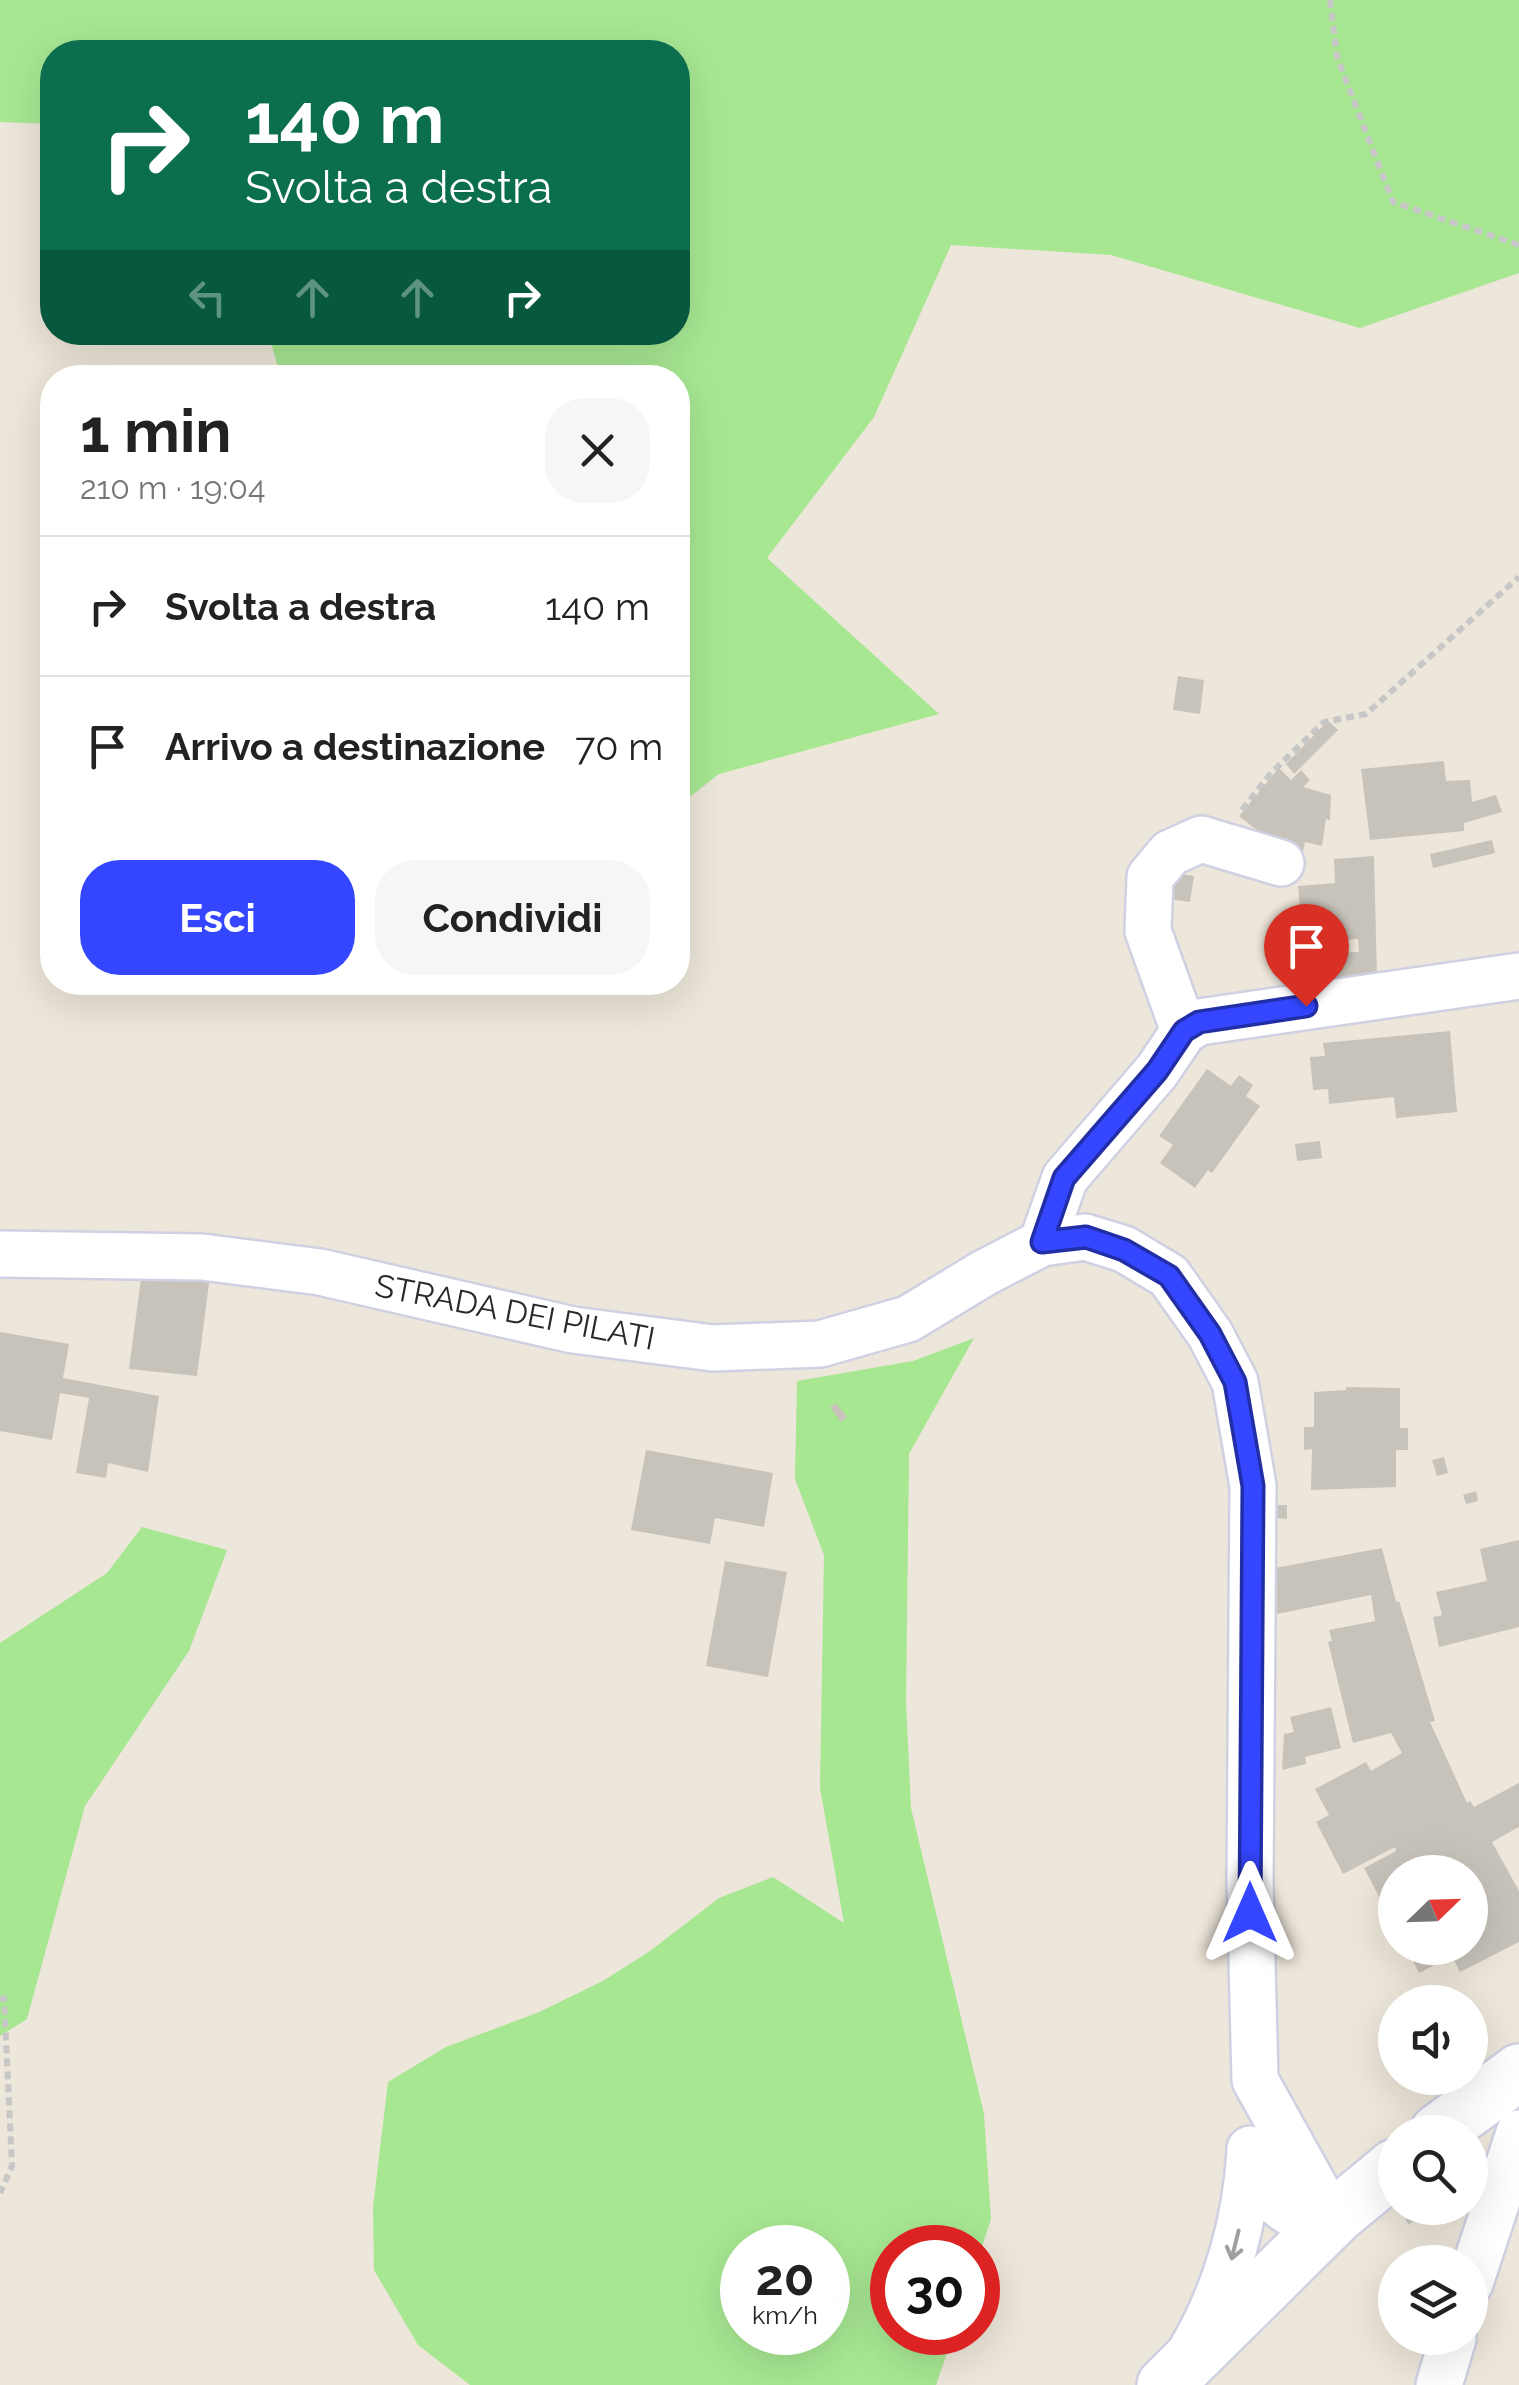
<!DOCTYPE html>
<html lang="it">
<head>
<meta charset="utf-8">
<style>
  :root { --surface:#fff; --page:#f6f6f6; --text:#222; --muted:#767676; --line:#e0e0e0; --accent:#3446ff }
  body { margin:0; font-family:Raleway,sans-serif; background:var(--page); color:var(--text); height:100vh; display:flex; flex-direction:column; font-size:38px; white-space:nowrap }
  * { box-sizing:border-box; margin:0 }
  p { font-size:32px; color:var(--muted) }
  .icon { flex:none; width:55px; height:55px; fill:none; stroke:currentColor; stroke-width:2; stroke-linecap:round; stroke-linejoin:round }
  .map { position:relative; flex:1; overflow:hidden }
  .drawer { position:absolute; left:40px; top:365px; width:650px; height:630px; display:flex; flex-direction:column; background:var(--surface); border-radius:40px; box-shadow:0 10px 40px #0002 }
  .drawer>* { flex:none }
  .top-card { position:absolute; left:40px; top:40px; width:650px; height:305px; border-radius:40px; box-shadow:0 10px 40px #0002; background:#0b6e4f; color:#fff; overflow:hidden }
  .needle { width:65px; rotate:67deg }
  .buttons { position:absolute; left:1378px; top:1855px; display:grid; gap:20px }
  .buttons a { display:grid; place-items:center; width:110px; height:110px; border-radius:50%; background:var(--surface); box-shadow:0 10px 40px #0002; font-size:50px }
  .speed { position:absolute; left:720px; top:2225px; display:flex; gap:20px; font-size:50px; font-weight:700; text-align:center }
  .speed>* { display:grid; place-content:center; width:130px; height:130px; border-radius:50%; background:var(--surface); box-shadow:0 10px 40px #0002; line-height:1 }
  .speed small { font-size:25px; font-weight:400 }
  .speed .limit { border:15px solid #d22; background:#fff; color:#111 }
  .pin { position:absolute; display:grid; place-items:center; width:85px; height:85px; color:#fff; margin:-102px -42px; border-radius:50% 50% 50% 0; rotate:-45deg; box-shadow:0 0 10px #0007 }
  .pin .icon { rotate:45deg }
  .me { position:absolute; width:110px; margin:-55px; rotate:0deg; stroke-linejoin:round; filter:drop-shadow(0 0 8px #0008) }
  .turn { display:flex; align-items:center; gap:35px; height:210px; padding:0 40px; font-size:45px }
  .turn .icon { width:130px; height:130px; stroke-width:2.5 }
  .turn b { display:block; font-size:70px; line-height:85px }
  .lanes { display:flex; align-items:center; height:95px; padding:0 40px; background:#0003; justify-content:center; gap:50px; direction:ltr }
  .lanes .off { opacity:.35 }
  .round { display:grid; place-items:center; flex:none; width:105px; height:105px; border-radius:40px; background:var(--page) }
  .summary { display:flex; align-items:center; justify-content:space-between; height:170px; padding:0 40px }
  h1 { font-size:60px; font-weight:700; line-height:75px }
  .button { display:flex; gap:20px; margin-top:auto; padding:20px 40px }
  .button a { flex:1; height:115px; border-radius:40px; background:var(--accent); color:#fff; font-size:40px; font-weight:700; line-height:115px; text-align:center }
  .button a+a { background:var(--page); color:var(--text) }
  ul { padding:0; list-style:none }
  li { display:flex; align-items:center; gap:30px; height:140px; padding:0 40px; border-top:2px solid var(--line) }
  li div { flex:1 }
  li b { display:block; font-size:38px }
  li em { font-style:normal }
  .map>svg:first-child { display:block }
  .green { fill:#a7e792; fill-rule:evenodd }
  .building { fill:#c8c3ba }
  .lines { fill:none; stroke-linecap:round; stroke-linejoin:round }
  .street-casing { stroke:#cfd1e3; stroke-width:50 }
  .secondary-casing { stroke:#cfd1e3; stroke-width:60 }
  .path { stroke:#c7c7c7; stroke-width:6; stroke-dasharray:8 5; stroke-linecap:butt }
  .street { stroke:#fff; stroke-width:45 }
  .secondary { stroke:#fff; stroke-width:55 }
  .oneway { stroke:#9f9f9f }
  .route-casing { stroke:#222ea6; stroke-width:25 }
  .route { stroke:#3446ff; stroke-width:18 }
  .labels { text-anchor:middle; stroke-width:8; stroke-linejoin:round; paint-order:stroke }
  .street-label { font-size:32px; fill:#292929; stroke:#fff }
</style>
</head>
<body>
<div class="map">
<svg width="1519" height="2385" viewBox="0 0 1519 2385">
  <rect width="100%" height="100%" fill="#ede6da"/>
  <g class="green">
    <path d="M0,0H1519V273L1360,328L1111,255L951,245L874,417L767,558L939,714L719,774L678,806V378L281,377L268,333L678,332V52H52V124L0,122Z"/>
    <path d="M974,1338L909,1454L906,1702L911,1808L984,2114L991,2219L978,2259V2248H892V2332L954,2333L936,2385H470L418,2345L374,2270L373,2207L388,2082L446,2047L539,2012L603,1981L650,1951L719,1898L773,1877L844,1923L820,1788L824,1555L795,1479L797,1381L913,1361ZM742,2248H828V2332H742Z"/>
    <path d="M142,1527L227,1550L189,1651L85,1806L27,2019L0,2036V1643L107,1573Z"/>
  </g>
  <g class="building">
    <path d="M1178,676L1204,680L1200,714L1173,710Z"/>
    <path d="M1328,721L1338,730L1294,774L1286,764Z"/>
    <path d="M1444,761L1446,781L1470,780L1472,802L1496,795L1502,812L1464,823V831L1370,840L1361,769Z"/>
    <path d="M1279,768L1291,780L1301,770L1310,780L1303,787L1331,795L1330,820L1326,819L1322,846L1305,842L1302,855L1263,835L1239,816Z"/>
    <path d="M1492,840L1495,853L1433,868L1430,854Z"/>
    <path d="M1374,856L1377,979L1335,982L1334,953L1359,952L1358,939L1303,943L1298,886L1335,883L1334,859Z"/>
    <path d="M1166,872L1194,876L1190,902L1163,898Z"/>
    <path d="M1450,1031L1457,1112L1396,1118L1394,1097L1329,1104L1328,1089L1313,1090L1310,1057L1325,1056L1323,1043Z"/>
    <path d="M1207,1069L1231,1086L1239,1075L1253,1085L1246,1096L1260,1106L1212,1173L1208,1170L1195,1188L1160,1163L1173,1145L1159,1136Z"/>
    <path d="M1320,1141L1322,1158L1297,1161L1295,1144Z"/>
    <path d="M142,1271L210,1276L197,1376L129,1369Z"/>
    <path d="M0,1332L69,1344L63,1378L159,1396L148,1472L108,1463L106,1478L76,1473L89,1398L60,1393L52,1440L0,1431Z"/>
    <path d="M1346,1387L1400,1388V1428H1408V1450H1396V1487L1311,1490L1312,1449L1304,1450V1427H1314V1392L1346,1390Z"/>
    <path d="M836,1403L847,1417L841,1422L830,1407Z"/>
    <path d="M646,1450L773,1473L764,1527L715,1518L710,1544L631,1530Z"/>
    <path d="M1444,1457L1448,1473L1437,1476L1432,1460Z"/>
    <path d="M1476,1491L1478,1501L1466,1504L1463,1495Z"/>
    <path d="M1278,1505H1287V1519L1277,1518Z"/>
    <path d="M1519,1540V1627L1439,1647L1433,1617L1442,1615L1436,1592L1487,1581L1480,1549Z"/>
    <path d="M1382,1548L1396,1602L1399,1601L1435,1721L1430,1722L1467,1803L1470,1801L1474,1807L1519,1783V1827L1492,1842L1519,1891V1942L1460,1972L1452,1956L1419,1973L1406,1948H1470V1872H1395V1927L1364,1868L1396,1851L1395,1847L1343,1874L1316,1822L1329,1815L1315,1789L1366,1762L1371,1771L1402,1753L1391,1733L1353,1743L1328,1642L1332,1641L1329,1630L1375,1621L1371,1595L1277,1614L1275,1568Z"/>
    <path d="M725,1561L787,1572L768,1677L706,1666Z"/>
    <path d="M1331,1707L1341,1748L1305,1757L1306,1764L1282,1770L1284,1734L1294,1732L1290,1717Z"/>
  </g>
  <g class="lines">
    <g class="street-casing">
      <g id="street">
        <path d="M1184,1031L1148,931L1150,877L1170,853L1201,839L1281,863"/>
        <path d="M1042,1243L1065,1178L1157,1071L1184,1031L1199,1022L1519,976"/>
        <path d="M0,1254L202,1257L320,1272L573,1330L713,1348L820,1344L908,1319L984,1273L1042,1243L1085,1237L1124,1249L1169,1276L1210,1334L1235,1382L1253,1486L1250,1881L1255,2080L1333,2220C1282,2224 1263,2194 1250,2149"/>
        <path d="M1470,2283L1519,2133"/>
        <path d="M1193,2347C1227,2288 1246,2219 1250,2151"/>
        <path d="M1439,2385L1453,2338"/>
      </g>
    </g>
    <g class="secondary-casing">
      <g id="secondary">
        <path d="M1438,2132L1519,2072"/>
        <path d="M1165,2385L1337,2215L1395,2167"/>
      </g>
    </g>
    <g class="path">
      <path d="M1330,0L1337,57L1393,202L1519,245"/>
      <path d="M1242,810L1271,773L1324,722L1366,714L1519,577"/>
      <path d="M0,2000L4,1998L12,2166L0,2193"/>
      <path d="M1407,2222L1428,2208"/>
    </g>
    <use href="#street" class="street"/>
    <use href="#secondary" class="secondary"/>
  </g>
  <defs><path id="oneway-shaft" d="M-6 0H5M1.5-3L5.5 0L1.5 3" fill="none" stroke-width="1.6" stroke-linecap="round" stroke-linejoin="round" transform="scale(2.5)"/></defs>
  <use class="oneway" href="#oneway-shaft" transform="translate(1235 2245) rotate(104)"/>
  <g class="lines">
    <g class="route-casing">
      <path id="route" d="M1250,1913L1253,1486L1235,1382L1210,1334L1169,1276L1124,1250L1086,1237L1042,1242L1064,1178L1157,1071L1184,1031L1199,1022L1306,1006"/>
    </g>
    <use href="#route" class="route"/>
  </g>
  <g class="labels">
    <g class="street-label">
      <text transform="translate(515 1312) rotate(11)" y="11">STRADA DEI PILATI</text>
    </g>
  </g>
</svg>
<div class="buttons">
<a><svg class="needle" viewBox="-14 -14 28 28"><path d="M0-13l5 13h-10z" fill="#e53935"/><path d="M0 13l5-13h-10z" fill="#767676"/></svg></a>
<a><svg class="icon" aria-label="sound" viewBox="0 0 24 24"><path d="M4 9h4l5-4v14l-5-4H4zM17 9q2 3 0 6"/></svg></a>
<a><svg class="icon" aria-label="search" viewBox="0 0 24 24"><circle cx="10" cy="10" r="6"/><path d="M15 15l6 6"/></svg></a>
<a><svg class="icon" aria-label="layers" viewBox="0 0 24 24"><path d="M12 4l9 5-9 5-9-5zM3 14l9 5 9-5"/></svg></a>
</div>
<div class="speed"><div>20<small>km/h</small></div><div class="limit">30</div></div>
<div class="pin" style="left:1306px;top:1006px;background:#d93025"><svg class="icon" aria-label="arrive" viewBox="0 0 24 24"><path d="M6 21V4h12l-3 4 3 4H6"/></svg></div>
<svg class="me" style="left:1250px;top:1913px" viewBox="-20 -20 40 40"><path d="M0-17L14 15 0 8-14 15z" fill="#3446ff" stroke="#fff" stroke-width="4"/></svg>
<div class="top-card">
<div class="turn"><svg class="icon" aria-label="right" viewBox="0 0 24 24"><path d="M7 20v-9h11M14 6l5 5-5 5"/></svg><div><b>140 m</b>Svolta a destra</div></div>
<div class="lanes"><svg class="icon off" aria-label="left" viewBox="0 0 24 24"><path d="M17 20v-9H6M10 6l-5 5 5 5"/></svg><svg class="icon off" aria-label="ahead" viewBox="0 0 24 24"><path d="M12 20V5M6 11l6-6 6 6"/></svg><svg class="icon off" aria-label="ahead" viewBox="0 0 24 24"><path d="M12 20V5M6 11l6-6 6 6"/></svg><svg class="icon" aria-label="right" viewBox="0 0 24 24"><path d="M7 20v-9h11M14 6l5 5-5 5"/></svg></div>
</div>
<section class="drawer">
<div class="summary"><div><h1>1 min</h1><p>210 m · 19:04</p></div><a class="round"><svg class="icon" aria-label="close" viewBox="0 0 24 24"><path d="M6 6l12 12M18 6L6 18"/></svg></a></div>
<ul>
<li><svg class="icon" aria-label="right" viewBox="0 0 24 24"><path d="M7 20v-9h11M14 6l5 5-5 5"/></svg><div><b>Svolta a destra</b></div><em>140 m</em></li>
<li><svg class="icon" aria-label="arrive" viewBox="0 0 24 24"><path d="M6 21V4h12l-3 4 3 4H6"/></svg><div><b>Arrivo a destinazione</b></div><em>70 m</em></li>
</ul>
<div class="button"><a>Esci</a><a>Condividi</a></div>
</section>
</div>
</body>
</html>
